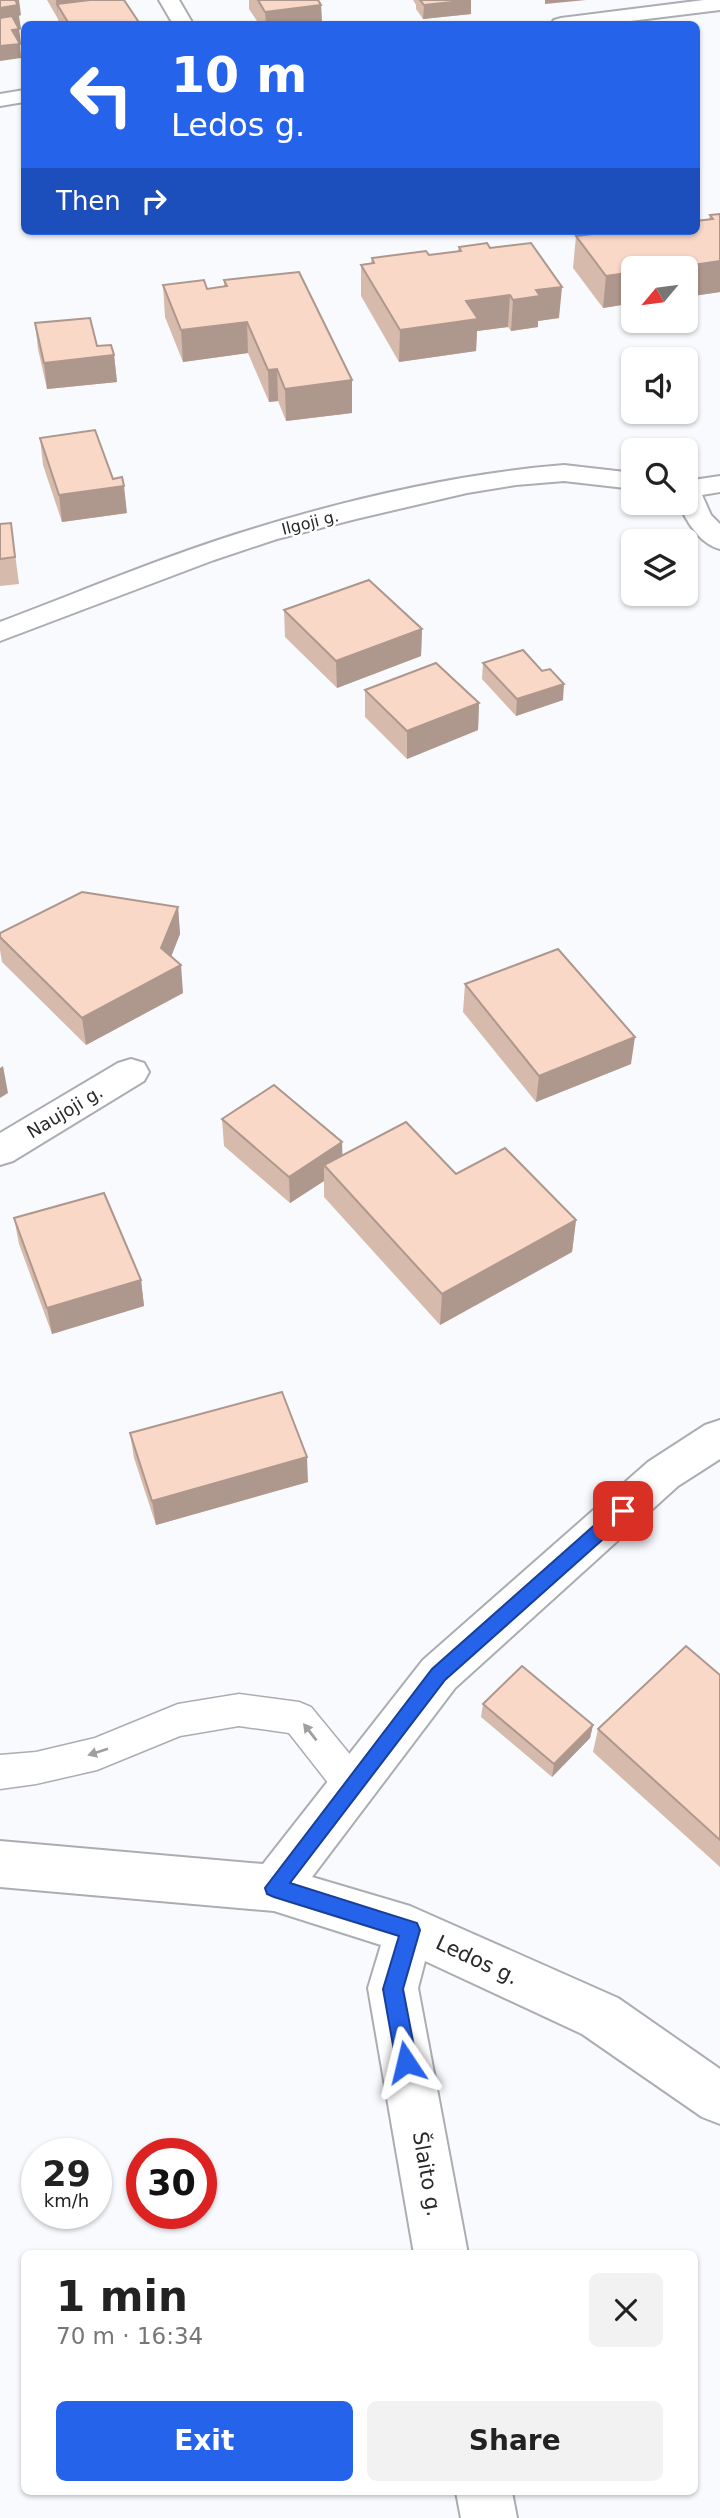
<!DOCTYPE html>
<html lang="en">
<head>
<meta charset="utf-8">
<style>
  :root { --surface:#fff; --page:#f2f2f2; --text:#222; --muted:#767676; --accent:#2563eb }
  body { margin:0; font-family:"DejaVu Sans",sans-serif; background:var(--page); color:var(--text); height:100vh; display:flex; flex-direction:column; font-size:26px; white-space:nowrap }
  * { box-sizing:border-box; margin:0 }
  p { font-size:23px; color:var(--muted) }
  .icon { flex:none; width:38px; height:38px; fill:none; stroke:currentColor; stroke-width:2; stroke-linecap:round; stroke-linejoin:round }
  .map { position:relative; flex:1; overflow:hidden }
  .side { position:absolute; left:21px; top:2250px; width:677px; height:245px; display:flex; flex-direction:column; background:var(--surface); border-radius:10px; box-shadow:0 2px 5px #0004 }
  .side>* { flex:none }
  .hud { position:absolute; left:21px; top:21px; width:679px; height:214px; border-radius:10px; box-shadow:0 2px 5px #0004; background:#2563eb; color:#fff; overflow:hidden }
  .needle { width:46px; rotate:241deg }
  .buttons { position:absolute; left:621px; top:256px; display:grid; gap:14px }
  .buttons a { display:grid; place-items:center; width:77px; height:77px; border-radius:10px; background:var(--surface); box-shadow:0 2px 5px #0004; font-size:35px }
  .speed { position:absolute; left:21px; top:2138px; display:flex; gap:14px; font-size:35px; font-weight:700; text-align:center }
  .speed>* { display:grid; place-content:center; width:91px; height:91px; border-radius:50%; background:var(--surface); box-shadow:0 2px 5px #0004; line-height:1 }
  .speed small { font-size:18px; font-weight:400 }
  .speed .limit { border:10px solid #d22; background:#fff; color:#111 }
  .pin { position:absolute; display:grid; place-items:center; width:60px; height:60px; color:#fff; margin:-30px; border-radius:14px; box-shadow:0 4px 10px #0006 }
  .me { position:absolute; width:77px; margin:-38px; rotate:350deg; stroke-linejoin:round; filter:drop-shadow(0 0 5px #0008) }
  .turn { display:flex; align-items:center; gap:24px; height:147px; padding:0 35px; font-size:32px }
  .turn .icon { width:91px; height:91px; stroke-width:2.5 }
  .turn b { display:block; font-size:49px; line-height:60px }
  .then { display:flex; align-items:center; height:66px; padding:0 35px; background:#0003; gap:14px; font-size:26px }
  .round { display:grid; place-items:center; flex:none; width:74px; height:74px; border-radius:10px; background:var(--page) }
  .overview { display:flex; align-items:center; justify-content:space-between; height:119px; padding:0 35px }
  h1 { font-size:42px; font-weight:700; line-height:52px }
  .primary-button { display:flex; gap:14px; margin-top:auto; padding:14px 35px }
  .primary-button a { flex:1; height:80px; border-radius:10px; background:var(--accent); color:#fff; font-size:28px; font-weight:700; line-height:80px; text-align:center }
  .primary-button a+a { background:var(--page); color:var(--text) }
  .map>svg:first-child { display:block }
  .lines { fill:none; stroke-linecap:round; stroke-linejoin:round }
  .lane-casing { stroke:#abadb2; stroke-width:3 }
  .street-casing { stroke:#abadb2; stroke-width:4 }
  .lane { fill:#fff; fill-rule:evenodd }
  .street { fill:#fff; fill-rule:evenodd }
  .wall { fill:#d6baac }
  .shaded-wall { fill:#ae978c }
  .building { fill:#f9d8c8; stroke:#ae978c; stroke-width:2 }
  .oneway { fill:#9f9fa0 }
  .route { fill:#2563eb; stroke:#184099; stroke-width:2 }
  .labels { text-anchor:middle; stroke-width:5; stroke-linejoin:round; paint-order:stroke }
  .far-street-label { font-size:16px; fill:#29292b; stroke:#fff }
  .street-label { font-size:18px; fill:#29292b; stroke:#fff }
  .near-street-label { font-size:21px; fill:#29292b; stroke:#fff }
</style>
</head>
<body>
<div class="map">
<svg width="720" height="2518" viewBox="0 0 720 2518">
  <rect width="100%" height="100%" fill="#f8fafe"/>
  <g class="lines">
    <g class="lane-casing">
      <path id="lane" d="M239,1694L299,1702L311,1707L366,1774L371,1786L366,1798L353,1803L340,1798L289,1733L239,1726L180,1736L97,1770L36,1784L0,1789V1755L36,1752L95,1738L178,1704Z"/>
    </g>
    <g class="street-casing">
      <g id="street">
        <path d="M159,0H179L193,24H173Z"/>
        <path d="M704,0H720V10L606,24H551L554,20L561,18Z"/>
        <path d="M24,90V102L0,106V94Z"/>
        <path d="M564,465L634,473V489L564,481L516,485L467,493L356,519L277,539L214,560L0,641V622C85,590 169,554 256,528C353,498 463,473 564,465Z"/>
        <path d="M720,476V492L702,495L711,515L720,524V549C700,544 686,521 678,502H686V481Z"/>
        <path d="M131,1059L144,1063L149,1072L144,1081L13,1161L0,1165V1133L118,1063Z"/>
        <path d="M720,1420V1459L678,1486L455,1688L312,1877L410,1906L618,1998L720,2069V2124L702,2117L582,2034L425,1961L418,1988L468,2254H414L368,1988L381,1945L274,1911L0,1887V1841L263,1864L423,1660L648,1462L705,1425Z"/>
        <path d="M456,2492H512L517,2518H461Z"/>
      </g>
    </g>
    <use href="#lane" class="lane"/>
    <use href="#street" class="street"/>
  </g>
  <g class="wall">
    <path d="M47,0H124L140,24H59L58,19Z"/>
    <path d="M249,0H318L321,5L322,24H259L249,9Z"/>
    <path d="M413,0H471V14L423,19L416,9V5Z"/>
    <path d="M720,214V292L686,297V268H634V303L603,308L573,268L576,236L590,234L591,231L619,233L709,219L710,215Z"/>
    <path d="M459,247L490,248L559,318L538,321V327L511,331L508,327L477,331L476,351L399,362L361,296V265L371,263L372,258L429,255L458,251Z"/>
    <path d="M224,280L352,413L286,421L278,401L269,402L248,353L183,362L165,317L163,285L207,289L224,286Z"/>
    <path d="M35,323L97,346L114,355L117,382L47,389L38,349Z"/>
    <path d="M40,438L113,479L127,513L62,522L43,465Z"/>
    <path d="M11,523L19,584L0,586V524Z"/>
    <path d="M284,610L422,629L421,656L337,688L285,637Z"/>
    <path d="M483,663L563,700L516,716L482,679Z"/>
    <path d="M365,690L479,703L478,730L407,759L365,717Z"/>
    <path d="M178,907L180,934L171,956L183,993L86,1045L2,962L0,950V933Z"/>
    <path d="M465,984L631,1064L536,1102L463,1012Z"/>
    <path d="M222,1119L342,1142V1155L456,1174L576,1220L572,1252L440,1325L324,1197V1181L290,1203L224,1146Z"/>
    <path d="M14,1218L141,1280L144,1306L52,1334L19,1244Z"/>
    <path d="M130,1433L308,1482L156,1525L134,1458Z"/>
    <path d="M720,1675V1867L593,1752L598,1729Z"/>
    <path d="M483,1704L593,1725L590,1738L552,1777L481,1717Z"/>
  </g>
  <g class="shaded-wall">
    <path d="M11,0H19L21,15L19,16L21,29L0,32V8Z"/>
    <path d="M56,0H121L57,4L58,19Z"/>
    <path d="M471,0V14L423,19L424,5Z"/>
    <path d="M545,0H586L545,4Z"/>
    <path d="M321,5L322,24H266L265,12Z"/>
    <path d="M19,29L21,43L14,44L12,30Z"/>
    <path d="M20,44L21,58L0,61V46Z"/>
    <path d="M720,261V292L686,297V268L680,267Z"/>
    <path d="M634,272V303L603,308L606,276Z"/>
    <path d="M562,287L559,318L538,321V327L511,331L513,300L536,290Z"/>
    <path d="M510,295L508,327L477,331L476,351L399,362L400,330L466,301Z"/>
    <path d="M247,322L248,353L183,362L181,330Z"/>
    <path d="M114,355L117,382L47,389L44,363Z"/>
    <path d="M277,369L278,401L269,402L268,370Z"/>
    <path d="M352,380V413L286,421L285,389Z"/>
    <path d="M124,486L127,513L62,522L59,495Z"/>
    <path d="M422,629L421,656L337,688L336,661Z"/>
    <path d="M564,684L563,700L516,716L517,699Z"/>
    <path d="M479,703L478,730L407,759V731Z"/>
    <path d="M178,907L180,934L164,975L181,965L183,993L86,1045L82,1018L161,948Z"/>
    <path d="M635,1037L631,1064L536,1102L539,1076Z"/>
    <path d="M3,1066L8,1093L0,1098V1068Z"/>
    <path d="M342,1142L343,1169L324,1165V1181L290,1203L289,1177Z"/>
    <path d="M576,1220L572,1252L440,1325L442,1294Z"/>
    <path d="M141,1280L144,1306L52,1334L47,1308Z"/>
    <path d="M307,1457L308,1482L156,1525L152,1501Z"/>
    <path d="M593,1725L590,1738L552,1777L554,1764Z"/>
  </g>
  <g class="building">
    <path d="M0,0H15L18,5L0,8Z"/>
    <path d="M90,0H124L140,24H69L57,4Z"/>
    <path d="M258,0H318L321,5L265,12Z"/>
    <path d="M420,0H471L424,5Z"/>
    <path d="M12,16L19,29L12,30L20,44L0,46V18Z"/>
    <path d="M720,214V261L680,267L681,268H634V272L606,276L576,236L593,234L591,231H618L619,233L629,231H696V221L713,219L710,215Z"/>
    <path d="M487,243L490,248L531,243L562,287L536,290L540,296L513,300L510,295L466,301L478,319L400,330L361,265L374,263L372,258L426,251L429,255L461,251L459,247Z"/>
    <path d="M299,272L352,380L285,389L277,369L268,370L247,322L181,330L163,285L204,280L207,289L227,286L224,280Z"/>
    <path d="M90,318L97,346L111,345L114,355L44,363L35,323Z"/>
    <path d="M95,430L113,479L122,477L124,486L59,495L40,438Z"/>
    <path d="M11,523L15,557L0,559V524Z"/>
    <path d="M369,580L422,629L336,661L284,610Z"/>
    <path d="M523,650L542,671L550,669L564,684L517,699L483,663Z"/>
    <path d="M436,663L479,703L407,731L365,690Z"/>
    <path d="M82,892L178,907L161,948L181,965L82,1018L0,937V933Z"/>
    <path d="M558,949L635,1037L539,1076L465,984Z"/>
    <path d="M274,1085L342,1142L289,1177L222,1119Z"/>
    <path d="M406,1122L456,1174L505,1148L576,1220L442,1294L324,1165Z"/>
    <path d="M104,1193L141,1280L47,1308L14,1218Z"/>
    <path d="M282,1392L307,1457L152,1501L130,1433Z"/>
    <path d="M686,1646L720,1675V1840L598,1729Z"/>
    <path d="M522,1666L593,1725L554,1764L483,1704Z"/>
  </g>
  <defs><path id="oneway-solid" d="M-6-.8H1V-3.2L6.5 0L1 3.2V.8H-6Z" transform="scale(1.75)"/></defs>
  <g class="oneway">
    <use href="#oneway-solid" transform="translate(310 1732) rotate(-128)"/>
    <use href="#oneway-solid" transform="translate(98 1752) rotate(162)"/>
  </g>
  <path class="route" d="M623,1503L629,1506L631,1511L629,1516L445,1680L290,1883L417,1923L420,1930L403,1989L417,2062L414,2069L406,2072L399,2069L396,2062L383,1989L399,1936L274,1897L267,1894L265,1888L432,1669L616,1506Z"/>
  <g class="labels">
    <g class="far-street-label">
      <text transform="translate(310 522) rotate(-14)" y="6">Ilgoji g.</text>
    </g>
    <g class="street-label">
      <text transform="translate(65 1112) rotate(-31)" y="6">Naujoji g.</text>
    </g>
    <g class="near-street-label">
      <text transform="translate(477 1960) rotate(25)" y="7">Ledos g.</text>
      <text transform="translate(427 2174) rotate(80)" y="7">Šlaito g.</text>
    </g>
  </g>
</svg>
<div class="buttons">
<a><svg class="needle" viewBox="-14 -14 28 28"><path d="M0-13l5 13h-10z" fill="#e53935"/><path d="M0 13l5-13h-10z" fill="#767676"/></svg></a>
<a><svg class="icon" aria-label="sound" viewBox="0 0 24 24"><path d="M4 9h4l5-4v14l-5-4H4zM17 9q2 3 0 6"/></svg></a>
<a><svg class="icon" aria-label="search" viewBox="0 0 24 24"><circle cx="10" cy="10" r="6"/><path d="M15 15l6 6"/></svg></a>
<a><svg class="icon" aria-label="layers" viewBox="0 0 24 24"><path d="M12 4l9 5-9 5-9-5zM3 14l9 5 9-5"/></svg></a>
</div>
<div class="speed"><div>29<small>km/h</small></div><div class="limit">30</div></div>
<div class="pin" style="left:623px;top:1511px;background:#d93025"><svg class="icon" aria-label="arrive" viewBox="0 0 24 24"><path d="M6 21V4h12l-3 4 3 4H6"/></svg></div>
<svg class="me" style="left:406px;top:2062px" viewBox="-20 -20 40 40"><path d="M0-17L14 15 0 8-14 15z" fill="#2563eb" stroke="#fff" stroke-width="4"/></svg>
<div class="hud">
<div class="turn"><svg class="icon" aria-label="left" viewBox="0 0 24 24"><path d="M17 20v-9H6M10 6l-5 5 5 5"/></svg><div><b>10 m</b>Ledos g.</div></div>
<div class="then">Then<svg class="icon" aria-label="right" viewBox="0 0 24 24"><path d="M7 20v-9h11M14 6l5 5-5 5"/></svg></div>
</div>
<section class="side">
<div class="overview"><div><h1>1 min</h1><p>70 m · 16:34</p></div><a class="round"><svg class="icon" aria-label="close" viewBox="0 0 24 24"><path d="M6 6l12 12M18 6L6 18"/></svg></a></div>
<div class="primary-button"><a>Exit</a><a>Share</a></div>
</section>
</div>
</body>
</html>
